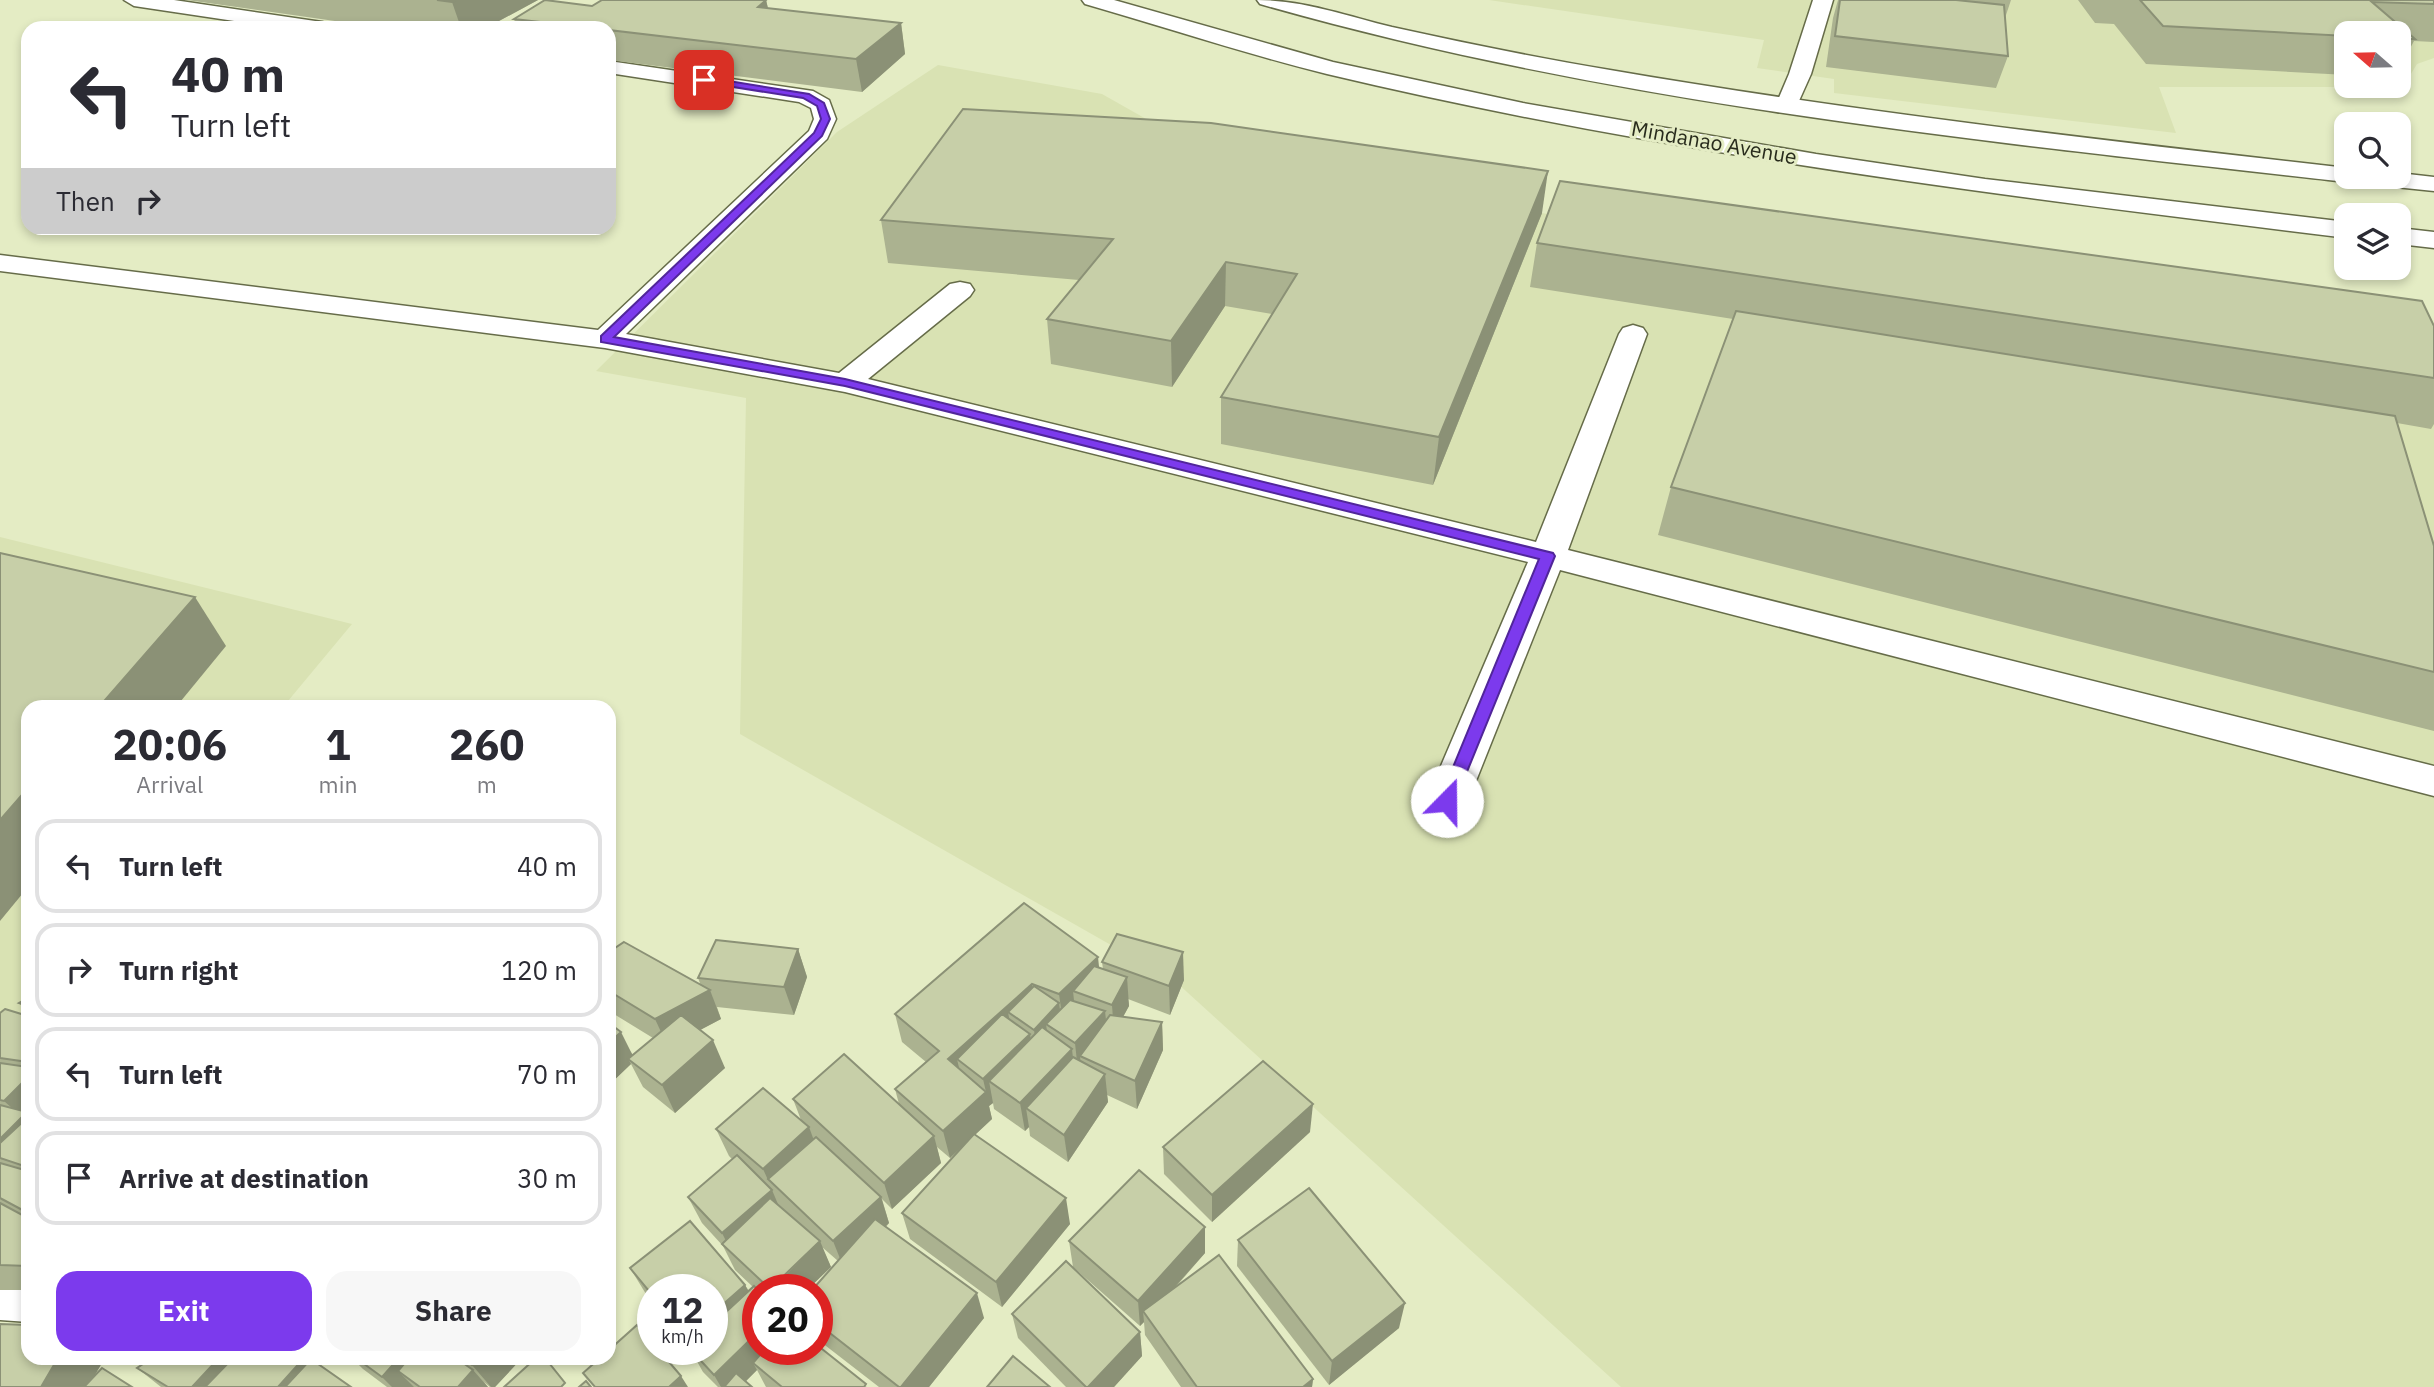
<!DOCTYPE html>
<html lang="en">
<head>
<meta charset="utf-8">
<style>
  :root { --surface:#fff; --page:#f7f7f7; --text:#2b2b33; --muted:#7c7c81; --line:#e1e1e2; --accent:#7c3aed }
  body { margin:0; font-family:"IBM Plex Sans",sans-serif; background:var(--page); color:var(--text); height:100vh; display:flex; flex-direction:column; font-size:26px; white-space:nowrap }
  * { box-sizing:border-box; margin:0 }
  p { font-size:23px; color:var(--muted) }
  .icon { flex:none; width:38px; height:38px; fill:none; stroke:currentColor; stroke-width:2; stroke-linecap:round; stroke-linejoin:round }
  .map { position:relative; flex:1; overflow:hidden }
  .drawer { position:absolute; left:21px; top:700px; width:595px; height:665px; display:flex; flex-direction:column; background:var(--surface); border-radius:21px; box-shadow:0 4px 10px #0003 }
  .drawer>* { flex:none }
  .top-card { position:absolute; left:21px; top:21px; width:595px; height:214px; border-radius:21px; box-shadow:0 4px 10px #0003; background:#fff; color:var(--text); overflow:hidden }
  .needle { width:46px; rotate:290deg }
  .fabs { position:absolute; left:2334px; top:21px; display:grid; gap:14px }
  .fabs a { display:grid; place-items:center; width:77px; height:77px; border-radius:14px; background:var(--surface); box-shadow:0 4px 10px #0003; font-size:35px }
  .speed { position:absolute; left:637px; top:1274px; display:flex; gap:14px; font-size:35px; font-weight:700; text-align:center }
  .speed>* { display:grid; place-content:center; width:91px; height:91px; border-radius:50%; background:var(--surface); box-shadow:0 4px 10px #0003; line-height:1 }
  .speed small { font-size:18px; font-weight:400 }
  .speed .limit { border:10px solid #d22; background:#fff; color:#111 }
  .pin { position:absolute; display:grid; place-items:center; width:60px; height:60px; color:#fff; margin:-30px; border-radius:14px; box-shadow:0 4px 10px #0006 }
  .me { position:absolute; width:77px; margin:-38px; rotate:22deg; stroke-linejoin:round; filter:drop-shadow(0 0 5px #0008) }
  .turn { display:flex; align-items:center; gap:24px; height:147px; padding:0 35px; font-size:32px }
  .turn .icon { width:91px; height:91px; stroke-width:2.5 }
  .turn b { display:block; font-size:49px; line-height:60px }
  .then { display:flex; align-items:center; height:66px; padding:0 35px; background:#0003; gap:14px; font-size:26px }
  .eta { display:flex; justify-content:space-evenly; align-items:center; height:119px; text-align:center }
  .eta b { font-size:42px; font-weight:700; line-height:49px }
  .primary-button { display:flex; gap:14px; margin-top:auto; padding:14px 35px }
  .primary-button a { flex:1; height:80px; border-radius:21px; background:var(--accent); color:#fff; font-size:28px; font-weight:700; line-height:80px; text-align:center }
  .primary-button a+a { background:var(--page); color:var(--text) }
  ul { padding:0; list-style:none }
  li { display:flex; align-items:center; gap:21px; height:94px; margin:0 14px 10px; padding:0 21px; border:4px solid var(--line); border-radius:21px }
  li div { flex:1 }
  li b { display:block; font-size:26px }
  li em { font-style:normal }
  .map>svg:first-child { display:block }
  .built { fill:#d9e2b3; fill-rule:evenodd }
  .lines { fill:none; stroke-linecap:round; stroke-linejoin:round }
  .lane-casing { stroke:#666c49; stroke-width:3 }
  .street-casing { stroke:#666c49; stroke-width:3 }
  .primary-casing { stroke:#666c49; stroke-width:3 }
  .lane { fill:#fff; fill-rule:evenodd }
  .street { fill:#fff; fill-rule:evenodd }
  .primary { fill:#fff; fill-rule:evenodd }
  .wall { fill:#abb290 }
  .shaded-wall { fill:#8b9176 }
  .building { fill:#c7cfa8; stroke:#8b9176; stroke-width:2 }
  .route { fill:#7c3aed; stroke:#51269a; stroke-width:2 }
  .labels { text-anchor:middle; stroke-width:6; stroke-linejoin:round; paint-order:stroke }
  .far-street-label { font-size:21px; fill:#282b1c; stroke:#e4ecc4 }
</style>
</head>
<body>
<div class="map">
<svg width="2434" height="1387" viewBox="0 0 2434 1387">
  <rect width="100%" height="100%" fill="#e4ecc4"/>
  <g class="built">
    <path d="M1489,0H2434V58L2417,64L2403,87H2159L2176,133L1834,93V79L1757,68L1764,40ZM2347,33H2399V86H2347Z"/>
    <path d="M938,65L1102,94L1224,163L2434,354V1387H1621L1176,982L740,734L746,398L596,371L837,132Z"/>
    <path d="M0,537L352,624L283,707H28V1011L0,1044Z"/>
  </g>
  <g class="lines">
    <g class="lane-casing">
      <g id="lane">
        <path d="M124,0H174L322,22L329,24L332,28H281L134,6Z"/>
        <path d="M1813,0H1833L1811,74L1794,112H1778L1775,107L1789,74Z"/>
        <path d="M609,61L813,91L829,100L836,119L827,139L626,334L839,373L950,284L960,282L970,284L974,290L970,296L868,379L1536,542L1619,334L1623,328L1633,325L1643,328L1647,334L1568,550L2434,766V796L1560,570L1468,801L1462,812L1447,816L1432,812L1426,801L1528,562L845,392L605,348L0,271V255L598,330L809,131L814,119L811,108L799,102L609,73Z"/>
      </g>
    </g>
    <g class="street-casing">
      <path id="street" d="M0,1266L28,1268V1322L0,1320Z"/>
    </g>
    <g class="primary-casing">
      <g id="primary">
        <path d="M1082,0H1114L1333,62L1523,103L1816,154L1985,179L2347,222V238C2005,196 1662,154 1327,74C1246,54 1165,27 1085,4Z"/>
        <path d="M1257,0C1304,0 1347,16 1392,27C1465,43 1537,58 1610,70C1854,112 2100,140 2347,168V177H2399V173L2434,177V191L2366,184L2356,180L2347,182C1983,141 1613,105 1260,4Z"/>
        <path d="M2399,228L2434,232V248L2399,244Z"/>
      </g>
    </g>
    <use href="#lane" class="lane"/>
    <use href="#street" class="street"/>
    <use href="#primary" class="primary"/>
  </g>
  <g class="wall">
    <path d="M187,0H538L486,28H384Z"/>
    <path d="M766,0L768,8L901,23L905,54L862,92L609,60V28H517L514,19L592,6Z"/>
    <path d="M1838,0H2011L2005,18L2008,56L1996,88L1826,67L1833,18Z"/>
    <path d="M2078,0H2434V42L2414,41L2399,69V33H2347V75L2146,64L2114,24L2095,23Z"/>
    <path d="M1542,213L1433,485L1221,444V397L1272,314L1225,306L1172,387L1051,364L1047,319L1079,280L888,263L881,220Z"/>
    <path d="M1537,243L2434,326V424L2431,429L2397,423L2434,546V731L1658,535L1671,487L1733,319L1530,287Z"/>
    <path d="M798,949L807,977L794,1015L717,1007L721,1019L700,1030L725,1068L675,1113L643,1087L631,1064L609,1085V1023L633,1055L653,1038L609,1011V952L701,986L698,978Z"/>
    <path d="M1102,962L1184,980L1170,1015L1128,999L1129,1006L1123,1017L1162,1022L1163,1050L1137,1109L1107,1095L1108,1102L1068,1162L1030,1136L1029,1127L1025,1131L994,1109L993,1103L989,1106L992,1119L975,1135L1070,1224L1002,1307L910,1239L902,1213L960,1148L950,1158L937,1147L941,1163L892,1209L882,1199L889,1223L886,1227L984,1318L929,1387H879L817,1339V1290L838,1261L822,1247L831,1267L807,1290H758V1349L867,1387H766L757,1370L746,1381L752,1387H718L703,1372L690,1349H712L653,1290V1302L646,1294L630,1268L745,1285L749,1291L753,1287L735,1270L723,1246L702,1223L688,1197L732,1159L729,1156L716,1129L801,1120L793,1099L899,1104L895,1089L926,1062L902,1042L895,1014L1099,968L1103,969Z"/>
    <path d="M28,998V1012L19,1003Z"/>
    <path d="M0,1013L28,1016V1290H0Z"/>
    <path d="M1310,1132L1212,1222L1164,1174L1163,1147Z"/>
    <path d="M1205,1227V1253L1174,1289L1313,1379L1312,1387H1181L1145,1335L1144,1322L1140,1326L1073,1267L1069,1241Z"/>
    <path d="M1238,1240L1399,1328L1329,1385L1237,1266Z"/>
    <path d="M1012,1314L1140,1332L1142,1356L1114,1387H1066L1018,1338Z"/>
    <path d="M310,1358L351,1387H161L137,1368Z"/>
    <path d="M352,1358H522L495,1387H490L484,1382L488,1387H387L363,1369Z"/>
  </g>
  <g class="shaded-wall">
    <path d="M456,0H538L486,28H461L452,2Z"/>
    <path d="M766,0L773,31L758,7Z"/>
    <path d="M901,23L905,54L862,92L856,59Z"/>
    <path d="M1548,171L1542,213L1433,485L1439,437Z"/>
    <path d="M1226,262L1225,306L1172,387L1171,341Z"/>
    <path d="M195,597L226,646L176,707H99Z"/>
    <path d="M28,788V887L0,921V820Z"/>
    <path d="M798,949L807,977L794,1015L784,987Z"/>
    <path d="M1183,952L1184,980L1170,1015L1169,986Z"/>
    <path d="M1098,957L1101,986L1073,991L1075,1010L1063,1022L1059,994Z"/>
    <path d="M1127,977L1129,1006L1114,1033L1112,1005Z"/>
    <path d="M1032,984L1036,1012H1008L1012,1034L957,1059L962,1081L948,1059Z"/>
    <path d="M710,990L721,1019L668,1047L655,1019Z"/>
    <path d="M1059,1003L1063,1031L1046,1024L1049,1046L1038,1058L1034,1030Z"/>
    <path d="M1105,1011L1108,1039L1080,1056L1081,1068L1078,1071L1075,1043Z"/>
    <path d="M1162,1022L1163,1050L1137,1109L1135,1081Z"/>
    <path d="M621,1032L635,1060L628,1059L631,1064L609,1085V1043Z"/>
    <path d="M1030,1034L1034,1062L989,1081L993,1103L989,1106L992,1119L950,1158L943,1131L986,1092L983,1079Z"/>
    <path d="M713,1040L725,1068L675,1113L662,1085Z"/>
    <path d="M1072,1049L1075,1077L1026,1108L1029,1127L1025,1131L1020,1103Z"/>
    <path d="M1105,1074L1108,1102L1068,1162L1064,1135Z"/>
    <path d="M28,1077V1168L25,1167L28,1170V1172L21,1165L0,1158V1111L22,1117L4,1101Z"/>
    <path d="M1313,1104L1310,1132L1212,1222V1195Z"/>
    <path d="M809,1127L819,1154L768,1180L763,1169Z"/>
    <path d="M934,1136L941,1163L892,1209L884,1183Z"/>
    <path d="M772,1190L783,1216L732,1253L722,1233Z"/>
    <path d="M881,1197L889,1223L843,1266L833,1241Z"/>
    <path d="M1066,1198L1070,1224L1002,1307L996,1282Z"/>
    <path d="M1205,1227V1253L1148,1317L1143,1311L1144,1322L1140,1326L1138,1301Z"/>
    <path d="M820,1241L831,1267L807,1290H771Z"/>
    <path d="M745,1285L758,1309L712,1349V1314Z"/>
    <path d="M977,1293L984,1318L929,1387H901Z"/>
    <path d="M1405,1303L1399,1328L1329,1385L1332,1361Z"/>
    <path d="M758,1332V1349H778L753,1363L757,1370L740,1387H721L714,1375Z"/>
    <path d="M1140,1332L1142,1356L1114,1387H1088Z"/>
    <path d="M58,1358H105L88,1387H41Z"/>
    <path d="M219,1358H269L243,1387H192Z"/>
    <path d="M304,1358H310L333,1379L326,1387H278Z"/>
    <path d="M399,1358H425L398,1371L414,1387H392L382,1377Z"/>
    <path d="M479,1358H522L495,1387H491L472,1365Z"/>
    <path d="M473,1370L488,1387H458Z"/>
    <path d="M681,1376L688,1387H669Z"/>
    <path d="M1313,1379L1312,1387H1303Z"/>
  </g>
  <g class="building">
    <path d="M437,0H456L452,2Z"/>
    <path d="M545,0L592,6L602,0H766L758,7L901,23L856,59L609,30V28H593L514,19Z"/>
    <path d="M1840,0H1956L2004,5L2008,56L1835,36Z"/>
    <path d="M2140,0H2434V4L2372,2L2415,39H2399V33H2347V36L2163,26Z"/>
    <path d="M963,109L1211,123L1548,171L1439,437L1221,397L1297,274L1226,262L1171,341L1047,319L1113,239L881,220Z"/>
    <path d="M1560,181L2422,301L2434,326V378L1537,243Z"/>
    <path d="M1736,311L2395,416L2434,546V672L1671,487Z"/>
    <path d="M0,553L195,597L99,707H28V788L0,820Z"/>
    <path d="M1024,903L1098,957L1059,994L1032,984L948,1059L986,1092L943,1131L895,1089L939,1051L895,1014Z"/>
    <path d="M1117,934L1183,952L1169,986L1102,962Z"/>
    <path d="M716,940L798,949L784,987L698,978Z"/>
    <path d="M624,942L710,990L655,1019L609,991V952Z"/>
    <path d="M1094,966L1127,977L1112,1005L1073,991Z"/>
    <path d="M1034,986L1059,1003L1034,1030L1008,1012Z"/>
    <path d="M28,998V1006L19,1003Z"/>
    <path d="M1070,1000L1105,1011L1075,1043L1046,1024Z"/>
    <path d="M5,1009L28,1016V1062L0,1058V1013Z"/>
    <path d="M1002,1014L1030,1034L983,1079L957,1059Z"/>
    <path d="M681,1015L713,1040L662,1085L628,1059Z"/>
    <path d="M1110,1015L1162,1022L1135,1081L1080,1056Z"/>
    <path d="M609,1023L621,1032L609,1043Z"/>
    <path d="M1042,1027L1072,1049L1020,1103L989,1081Z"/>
    <path d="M844,1054L934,1136L884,1183L793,1099Z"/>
    <path d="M1073,1057L1105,1074L1064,1135L1026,1108Z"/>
    <path d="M1263,1061L1313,1104L1212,1195L1163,1147Z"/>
    <path d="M0,1063L28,1067V1077L4,1101L0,1100Z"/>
    <path d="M763,1088L809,1127L763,1169L716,1129Z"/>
    <path d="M0,1105L27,1112L0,1139Z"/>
    <path d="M28,1117V1160L21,1165L0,1158V1143Z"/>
    <path d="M974,1134L1066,1198L996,1282L902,1213Z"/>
    <path d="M816,1137L881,1197L833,1241L768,1179Z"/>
    <path d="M737,1155L772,1190L722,1233L688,1197Z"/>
    <path d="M0,1163L28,1171V1213L0,1198Z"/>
    <path d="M1139,1170L1205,1227L1138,1301L1069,1241Z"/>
    <path d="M1309,1188L1405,1303L1332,1361L1238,1240Z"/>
    <path d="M770,1198L820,1241L770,1289L722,1244Z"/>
    <path d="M0,1203L28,1218V1266L0,1265Z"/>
    <path d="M875,1219L977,1293L901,1387H899L817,1323V1290H812Z"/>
    <path d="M690,1221L745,1285L712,1314V1290H653V1296L630,1268Z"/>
    <path d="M1219,1255L1313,1379L1303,1387H1197L1143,1311Z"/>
    <path d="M1066,1261L1140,1332L1088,1387H1086L1012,1314Z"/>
    <path d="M754,1286L758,1290V1332L714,1375L690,1349H712V1325Z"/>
    <path d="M0,1324L28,1325V1358H58L41,1387H0Z"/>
    <path d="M637,1325L653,1343V1349H658L681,1376L669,1387H595L583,1373L600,1358H609V1350Z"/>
    <path d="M817,1345L866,1384L864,1387H782L753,1363L765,1349H817Z"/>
    <path d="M1013,1356L1050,1387H987Z"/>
    <path d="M152,1358H219L192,1387H168L137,1368Z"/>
    <path d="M233,1358H304L278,1387H205Z"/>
    <path d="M356,1358H399L382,1377Z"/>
    <path d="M409,1358H456L473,1370L458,1387H420L398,1371Z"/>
    <path d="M462,1358H479L472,1365Z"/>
    <path d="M536,1358H545L565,1383L561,1387H504Z"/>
    <path d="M311,1359L351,1387H285Z"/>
    <path d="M102,1368L132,1387H84Z"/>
    <path d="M736,1373L752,1387H724Z"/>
    <path d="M586,1381L591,1387H579Z"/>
  </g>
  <path class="route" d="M704,77L809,94L824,103L830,119L822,136L614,337L845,379L1553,553L1555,556L1453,806H1441L1439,801L1539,559L845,386L601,342V336L814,133L821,119L817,106L803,98L701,82V78Z"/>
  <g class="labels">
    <g class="far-street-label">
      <text transform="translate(1714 143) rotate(10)" y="7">Mindanao Avenue</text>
    </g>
  </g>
</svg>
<div class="fabs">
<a><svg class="needle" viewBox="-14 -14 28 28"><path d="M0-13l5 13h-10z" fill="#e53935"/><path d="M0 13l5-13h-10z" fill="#7c7c81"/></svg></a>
<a><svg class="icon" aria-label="search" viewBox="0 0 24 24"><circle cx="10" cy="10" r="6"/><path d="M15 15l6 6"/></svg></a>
<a><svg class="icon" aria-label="layers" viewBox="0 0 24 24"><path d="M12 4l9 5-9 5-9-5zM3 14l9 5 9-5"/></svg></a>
</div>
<div class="speed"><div>12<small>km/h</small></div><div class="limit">20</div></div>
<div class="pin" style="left:704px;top:80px;background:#d93025"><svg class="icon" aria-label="arrive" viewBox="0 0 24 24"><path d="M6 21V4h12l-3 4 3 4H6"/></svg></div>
<svg class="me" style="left:1447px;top:801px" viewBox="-20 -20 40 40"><circle r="19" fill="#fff"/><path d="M0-13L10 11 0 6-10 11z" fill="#7c3aed"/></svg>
<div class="top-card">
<div class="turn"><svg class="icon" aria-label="left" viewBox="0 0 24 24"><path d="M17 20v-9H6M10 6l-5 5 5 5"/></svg><div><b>40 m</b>Turn left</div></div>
<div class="then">Then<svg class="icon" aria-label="right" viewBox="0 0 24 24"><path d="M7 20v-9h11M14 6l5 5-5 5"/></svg></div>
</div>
<section class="drawer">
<div class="eta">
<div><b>20:06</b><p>Arrival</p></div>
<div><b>1</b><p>min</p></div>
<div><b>260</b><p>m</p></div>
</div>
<ul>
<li><svg class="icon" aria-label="left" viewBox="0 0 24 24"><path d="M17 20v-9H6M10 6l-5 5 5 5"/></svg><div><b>Turn left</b></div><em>40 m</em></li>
<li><svg class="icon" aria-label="right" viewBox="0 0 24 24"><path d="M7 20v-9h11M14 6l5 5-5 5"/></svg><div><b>Turn right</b></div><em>120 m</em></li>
<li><svg class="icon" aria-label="left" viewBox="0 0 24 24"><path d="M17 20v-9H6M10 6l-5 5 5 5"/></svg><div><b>Turn left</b></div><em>70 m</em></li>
<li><svg class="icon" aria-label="arrive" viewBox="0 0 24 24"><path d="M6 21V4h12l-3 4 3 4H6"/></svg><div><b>Arrive at destination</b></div><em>30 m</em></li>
</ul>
<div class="primary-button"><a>Exit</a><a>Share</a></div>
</section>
</div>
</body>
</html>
